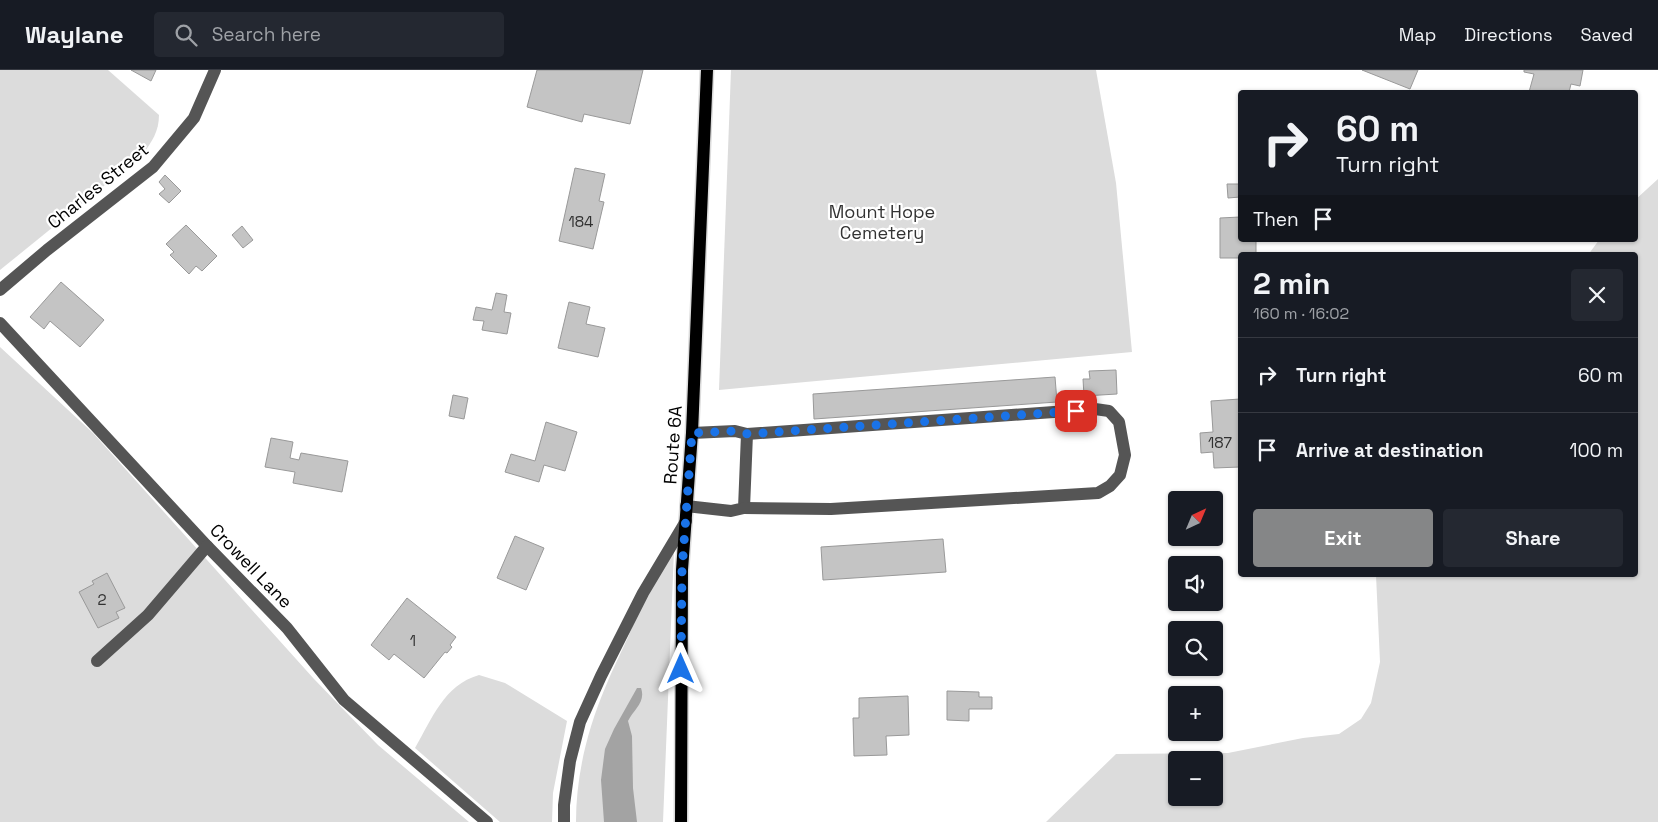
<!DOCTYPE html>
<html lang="en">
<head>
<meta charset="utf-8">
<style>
  :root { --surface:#171b24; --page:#242831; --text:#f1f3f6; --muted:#9ea1a6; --line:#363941; --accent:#858687 }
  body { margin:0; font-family:"Space Grotesk",sans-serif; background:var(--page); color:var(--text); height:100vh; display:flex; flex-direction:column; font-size:19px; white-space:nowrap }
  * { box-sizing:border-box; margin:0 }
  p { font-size:16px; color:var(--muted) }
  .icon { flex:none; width:28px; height:28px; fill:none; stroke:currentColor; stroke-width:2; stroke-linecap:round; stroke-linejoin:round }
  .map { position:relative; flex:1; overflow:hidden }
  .panel { position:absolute; left:1238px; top:182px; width:400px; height:325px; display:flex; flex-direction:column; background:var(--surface); border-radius:5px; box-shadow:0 1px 4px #0004 }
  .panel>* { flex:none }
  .hud { position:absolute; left:1238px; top:20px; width:400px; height:152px; border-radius:5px; box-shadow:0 1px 4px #0004; background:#171b24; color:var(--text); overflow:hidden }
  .needle { width:32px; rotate:44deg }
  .controls { position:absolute; left:1168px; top:421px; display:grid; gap:10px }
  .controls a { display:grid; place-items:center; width:55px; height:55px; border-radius:5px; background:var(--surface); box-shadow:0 1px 4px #0004; font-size:25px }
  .pin { position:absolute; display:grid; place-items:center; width:42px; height:42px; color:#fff; margin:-21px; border-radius:10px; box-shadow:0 2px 8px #0006 }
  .me { position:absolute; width:55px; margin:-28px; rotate:0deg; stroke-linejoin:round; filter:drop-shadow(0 0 4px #0008) }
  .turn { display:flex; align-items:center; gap:18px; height:105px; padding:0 15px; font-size:22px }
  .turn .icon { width:65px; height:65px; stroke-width:2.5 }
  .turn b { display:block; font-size:35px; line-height:42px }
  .then { display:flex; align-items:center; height:48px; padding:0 15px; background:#0003; gap:10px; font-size:19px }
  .round { display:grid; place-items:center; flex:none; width:52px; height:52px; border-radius:5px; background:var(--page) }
  .overview { display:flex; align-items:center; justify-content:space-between; height:85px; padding:0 15px }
  h1 { font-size:30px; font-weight:800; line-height:38px }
  .action { display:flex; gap:10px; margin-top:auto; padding:10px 15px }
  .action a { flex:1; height:58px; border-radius:5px; background:var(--accent); color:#fff; font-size:20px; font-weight:800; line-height:58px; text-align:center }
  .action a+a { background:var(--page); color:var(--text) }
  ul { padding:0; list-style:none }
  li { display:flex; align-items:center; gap:15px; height:75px; padding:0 15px; border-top:1px solid var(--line) }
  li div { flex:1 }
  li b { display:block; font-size:19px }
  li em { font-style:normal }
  header { display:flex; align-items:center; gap:30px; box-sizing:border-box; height:70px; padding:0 25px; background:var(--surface); border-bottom:1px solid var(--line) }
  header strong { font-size:24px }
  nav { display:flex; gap:28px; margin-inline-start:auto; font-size:18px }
  .search { width:350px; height:45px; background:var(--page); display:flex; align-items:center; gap:12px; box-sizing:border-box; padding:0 18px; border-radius:5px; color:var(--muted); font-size:19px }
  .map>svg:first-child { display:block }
  .green { fill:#dcdcdc; fill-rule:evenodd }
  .water { fill:#a3a3a3 }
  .building { fill:#c4c4c4; stroke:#999 }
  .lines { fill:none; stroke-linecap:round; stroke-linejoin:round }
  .major-casing { stroke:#dbdbdb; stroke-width:15 }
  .minor { stroke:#555; stroke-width:12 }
  .major { stroke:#000; stroke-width:12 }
  .route { stroke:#1a73e8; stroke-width:9; stroke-dasharray:0 16.2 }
  .labels { text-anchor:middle; stroke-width:4.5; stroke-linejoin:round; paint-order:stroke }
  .number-label { font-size:15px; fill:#313131 }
  .street-label { font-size:18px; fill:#000; stroke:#fff }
  .park-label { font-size:18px; fill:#333; stroke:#fff }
</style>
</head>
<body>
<header>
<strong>Waylane</strong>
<div class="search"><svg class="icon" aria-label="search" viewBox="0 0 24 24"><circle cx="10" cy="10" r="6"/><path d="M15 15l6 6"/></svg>Search here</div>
<nav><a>Map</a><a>Directions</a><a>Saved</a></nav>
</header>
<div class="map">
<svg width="1658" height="752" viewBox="0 0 1658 752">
  <rect width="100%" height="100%" fill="#fff"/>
  <g class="green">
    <path d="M0,0H108L159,45C159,61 152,72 142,85L0,200Z"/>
    <path d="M731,0H1096L1116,113L1132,282L719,320Z"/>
    <path d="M1658,109V752H1046L1116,684L1228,683L1303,668L1339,664L1361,649L1371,633L1380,592L1376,505H1635V185H1588L1599,170H1635V130ZM1176,690H1214V728H1176Z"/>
    <path d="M0,277L93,363L314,609L378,675L469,752H0Z"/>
    <path d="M663,480H674L663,752H576C576,706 587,661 605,618C612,600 621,583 629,565C641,537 652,508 663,480Z"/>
    <path d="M479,605L505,613L567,651L553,723L552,752H500L415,678C432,649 444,615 479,605Z"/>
  </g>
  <path class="water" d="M637,618H641C646,632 634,639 628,651L632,666L633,718L637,752H604L601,710L605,679L614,659Z"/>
  <g class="building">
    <path d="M131,0H156L151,11Z"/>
    <path d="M537,0H643L630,54L584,44L582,52L527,37Z"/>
    <path d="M1362,0H1418L1410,19Z"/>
    <path d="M1524,0H1583L1580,16L1571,14L1569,22H1529L1534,4L1524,2Z"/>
    <path d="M575,98L605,104L599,131L604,132L593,179L559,171Z"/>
    <path d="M165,105L181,121L169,133L159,124L165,119L159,112Z"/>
    <path d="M1227,114H1240V127L1228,128Z"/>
    <path d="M1240,147V170H1256V185H1240V188H1220V148Z"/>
    <path d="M186,155L217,186L202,201L196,196L189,204L170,185L174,182L166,174Z"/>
    <path d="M242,156L253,170L243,178L232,165Z"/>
    <path d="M61,212L104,250L80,277L50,251L44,259L30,247Z"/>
    <path d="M496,223L507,225L504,242L511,243L507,264L482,260L484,251L473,250L476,237L492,240Z"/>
    <path d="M569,232L590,237L586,254L605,258L598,287L558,278Z"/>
    <path d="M1116,300L1117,324L1084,326L1083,309H1090L1089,301Z"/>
    <path d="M1055,307L1057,332L814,349L813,324Z"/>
    <path d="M453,325L468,328L464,349L449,346Z"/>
    <path d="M1240,329V397L1214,398L1213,382L1201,383L1200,363L1213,362L1211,331Z"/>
    <path d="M546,352L577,362L565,401L544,395L539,412L505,402L511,384L535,391Z"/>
    <path d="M271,368L293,372L290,388L299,390L301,383L348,391L342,422L293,413L295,402L265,397Z"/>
    <path d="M515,466L544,478L526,520L497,508Z"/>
    <path d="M943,469L946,502L823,510L821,477Z"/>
    <path d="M107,503L125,538L116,542L119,548L98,558L79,522L94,514L92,511Z"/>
    <path d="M407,528L456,567L450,575L452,577L447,583L445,582L424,608L394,584L389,590L371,575Z"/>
    <path d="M947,621L979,622V627H992V639H969V651L947,650Z"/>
    <path d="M908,626L909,665L886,666L887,685L854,686L853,648H859V628Z"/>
  </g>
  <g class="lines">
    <g class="major-casing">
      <path id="major" d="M681,752L682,500L692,363L707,0"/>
    </g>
    <g class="minor">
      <path d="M0,220L47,180L153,97L194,48L215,0"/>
      <path d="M0,253L207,476L287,558L344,630L487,752"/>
      <path d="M686,436L731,441L744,438L747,364L735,361L692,363"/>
      <path d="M744,438L831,439L1098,423L1110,416L1120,405L1125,385L1119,352L1109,341L1095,339L747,364"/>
      <path d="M97,591L148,545L207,476"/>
      <path d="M564,752V735L570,691L580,652L601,606L643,523L686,451"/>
    </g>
    <use href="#major" class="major"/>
  </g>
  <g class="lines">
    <path class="route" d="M681,599L682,500L692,363L735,361L748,364L1076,341"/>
  </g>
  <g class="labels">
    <g class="number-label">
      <text x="581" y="157">184</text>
      <text x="1220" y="378">187</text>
      <text x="102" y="535">2</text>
      <text x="413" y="576">1</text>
    </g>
    <g class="street-label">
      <text transform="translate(98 116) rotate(-39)" y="6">Charles Street</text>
      <text transform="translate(673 375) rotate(-86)" y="6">Route 6A</text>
      <text transform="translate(251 496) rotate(46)" y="6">Crowell Lane</text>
    </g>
    <g class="park-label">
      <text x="882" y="148">Mount Hope<tspan x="882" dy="21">Cemetery</tspan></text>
    </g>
  </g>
</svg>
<div class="controls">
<a><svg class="needle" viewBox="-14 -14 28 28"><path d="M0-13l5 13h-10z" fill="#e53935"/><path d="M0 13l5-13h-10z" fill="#9ea1a6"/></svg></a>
<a><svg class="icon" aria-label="sound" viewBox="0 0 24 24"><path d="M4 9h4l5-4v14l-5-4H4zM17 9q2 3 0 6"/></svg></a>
<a><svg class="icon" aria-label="search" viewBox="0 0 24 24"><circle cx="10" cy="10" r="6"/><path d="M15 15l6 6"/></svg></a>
<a>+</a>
<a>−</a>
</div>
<div class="pin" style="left:1076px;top:341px;background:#d93025"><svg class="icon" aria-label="arrive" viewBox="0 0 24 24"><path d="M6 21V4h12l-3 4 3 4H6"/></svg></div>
<svg class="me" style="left:681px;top:599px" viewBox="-20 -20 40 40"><path d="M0-17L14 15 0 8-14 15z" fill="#1a73e8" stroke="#fff" stroke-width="4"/></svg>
<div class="hud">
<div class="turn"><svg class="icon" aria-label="right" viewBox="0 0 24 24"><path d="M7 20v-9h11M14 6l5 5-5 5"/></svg><div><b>60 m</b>Turn right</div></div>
<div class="then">Then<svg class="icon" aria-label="arrive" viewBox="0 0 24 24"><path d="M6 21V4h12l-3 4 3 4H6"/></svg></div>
</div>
<section class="panel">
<div class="overview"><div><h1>2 min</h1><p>160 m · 16:02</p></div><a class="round"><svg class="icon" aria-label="close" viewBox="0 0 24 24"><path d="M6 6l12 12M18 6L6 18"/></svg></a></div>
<ul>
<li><svg class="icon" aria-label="right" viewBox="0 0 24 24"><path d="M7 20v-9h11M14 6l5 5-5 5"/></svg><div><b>Turn right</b></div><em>60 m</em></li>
<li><svg class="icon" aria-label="arrive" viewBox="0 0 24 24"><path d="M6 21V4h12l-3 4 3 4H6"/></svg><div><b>Arrive at destination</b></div><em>100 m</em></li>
</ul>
<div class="action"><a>Exit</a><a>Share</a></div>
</section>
</div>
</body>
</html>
